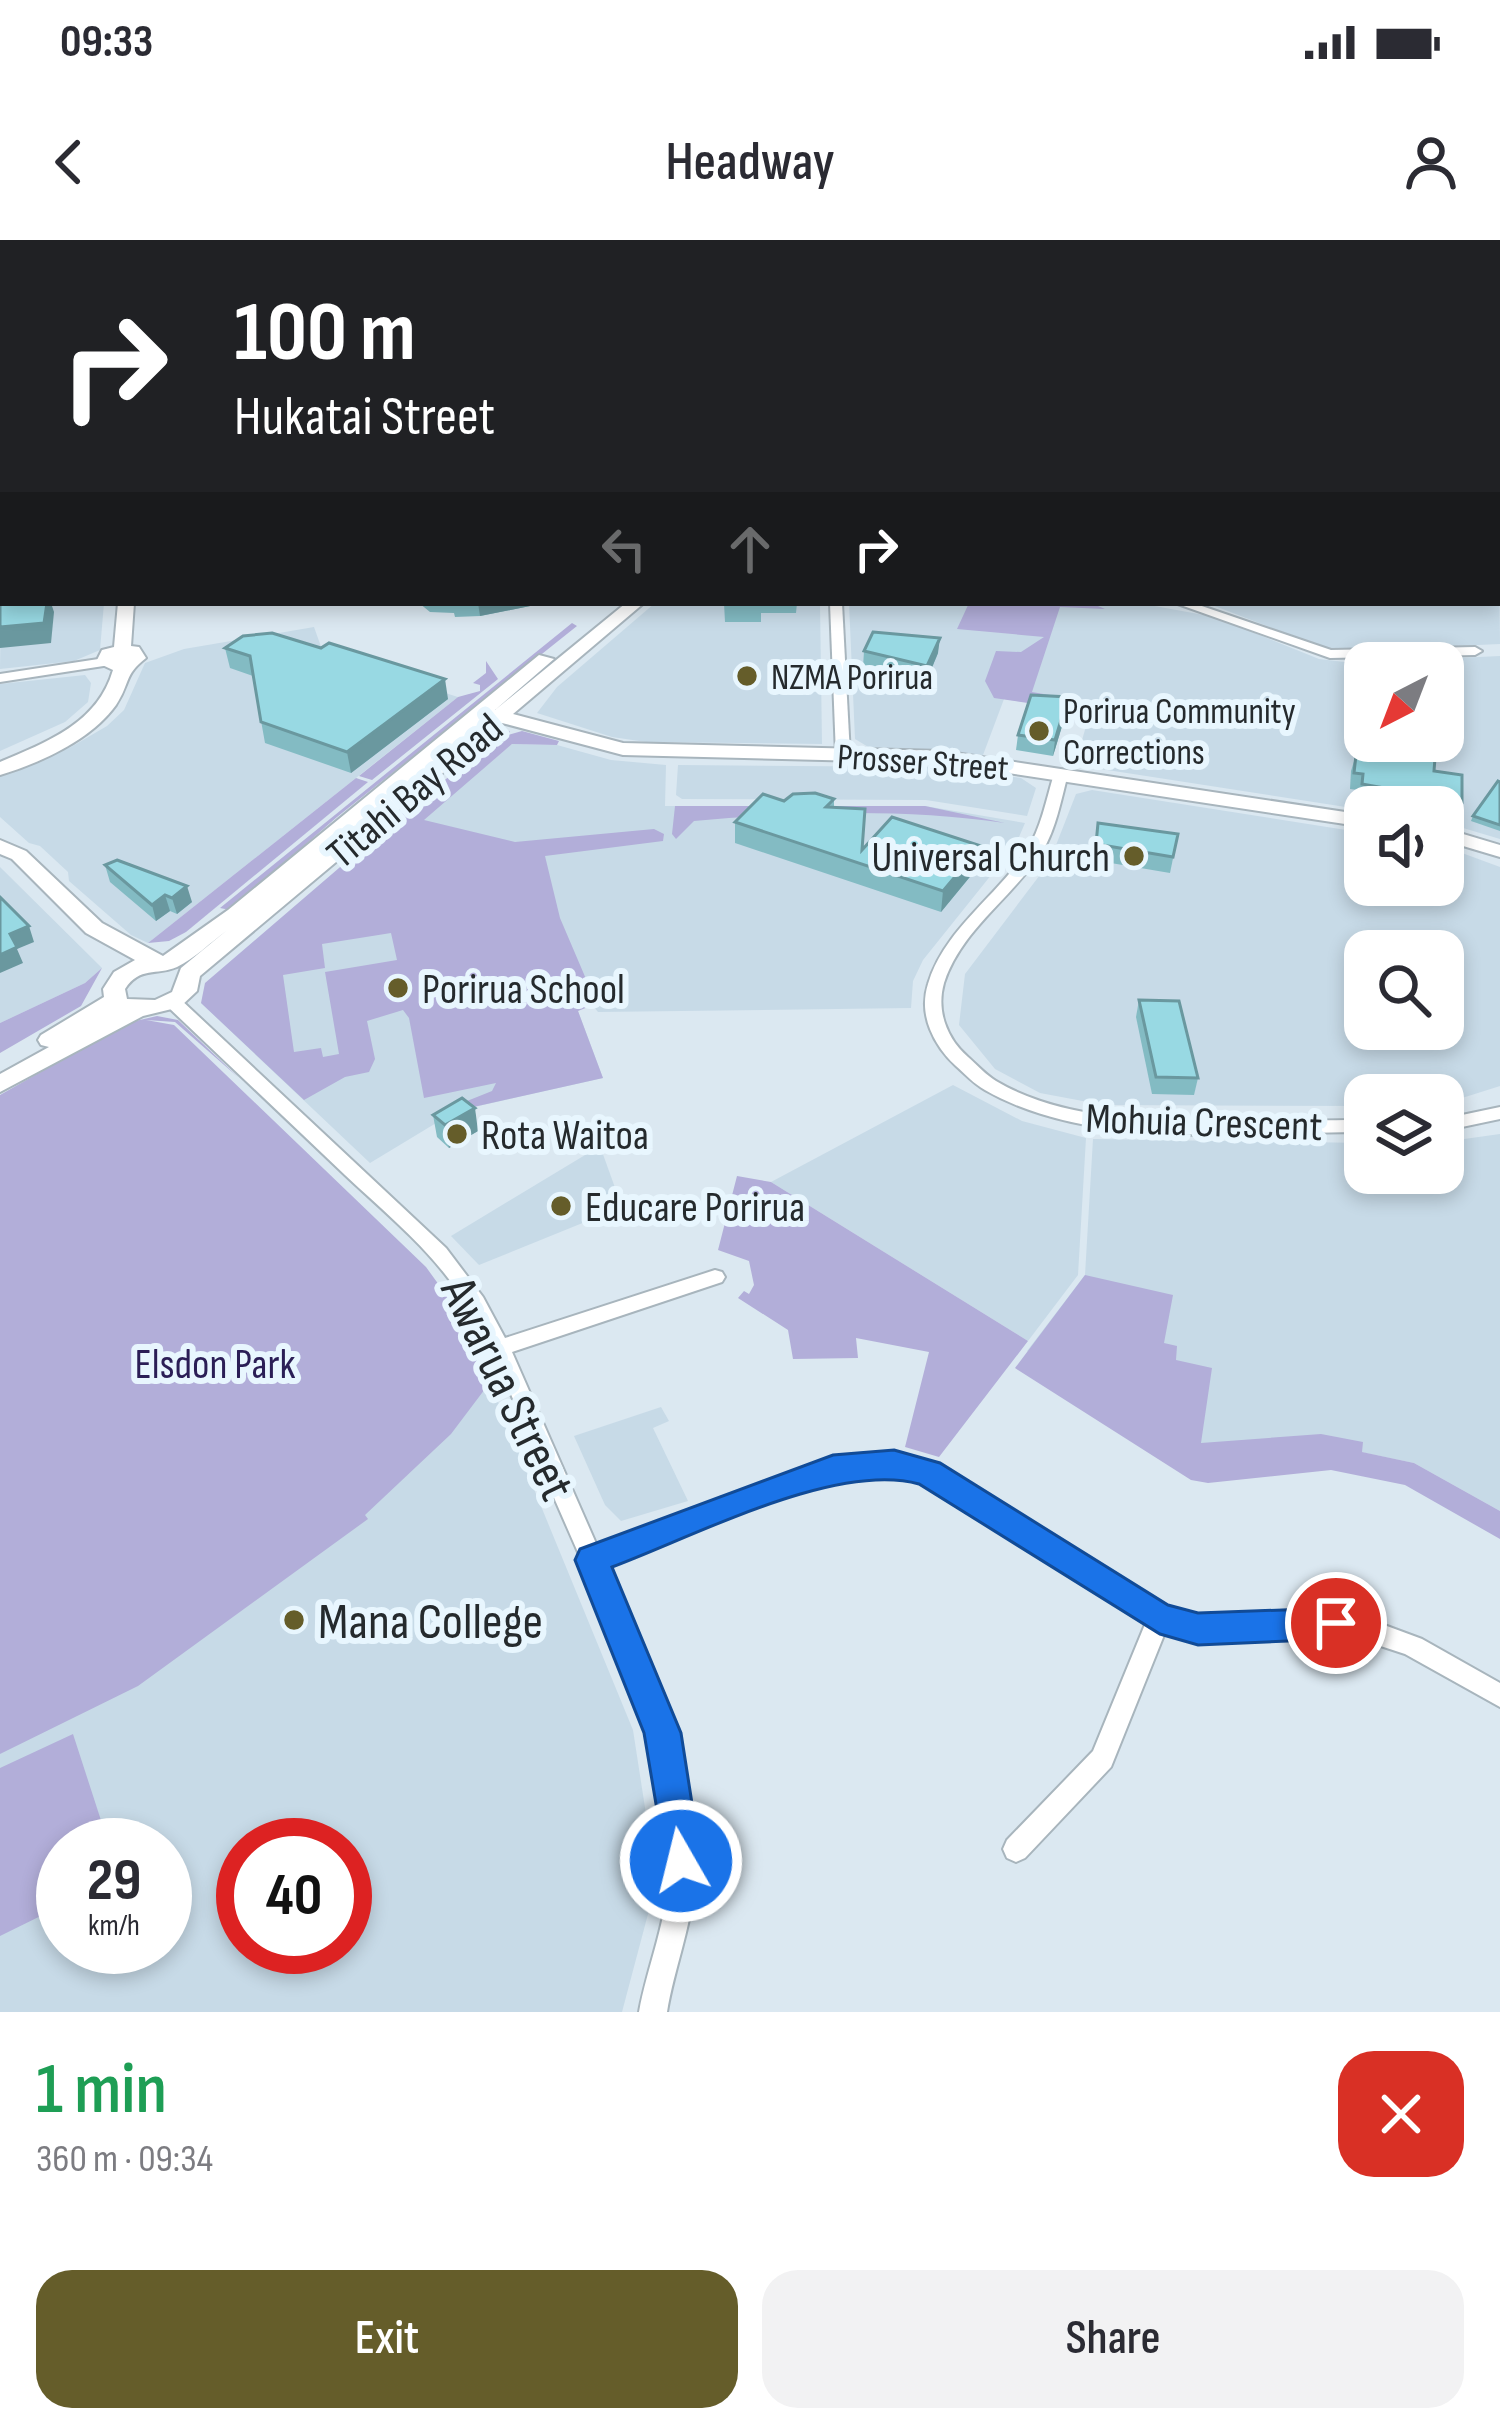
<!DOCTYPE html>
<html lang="en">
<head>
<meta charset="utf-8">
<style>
  :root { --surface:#fff; --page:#f2f2f3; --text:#2b2b33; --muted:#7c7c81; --accent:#655d2a }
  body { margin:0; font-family:"Sofia Sans Condensed",sans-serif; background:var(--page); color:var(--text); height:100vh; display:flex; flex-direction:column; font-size:45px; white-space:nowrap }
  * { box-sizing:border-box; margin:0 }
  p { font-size:39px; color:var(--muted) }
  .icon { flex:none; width:66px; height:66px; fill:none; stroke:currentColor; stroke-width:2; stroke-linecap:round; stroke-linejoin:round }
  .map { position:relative; height:1772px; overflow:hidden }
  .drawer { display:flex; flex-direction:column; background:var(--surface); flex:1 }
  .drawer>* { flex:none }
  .guide { position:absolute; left:0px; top:0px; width:1500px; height:366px; box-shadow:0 6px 18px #0003; background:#202124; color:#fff; overflow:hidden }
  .needle { width:78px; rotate:222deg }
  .tools { position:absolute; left:1344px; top:402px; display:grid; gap:24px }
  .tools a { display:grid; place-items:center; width:120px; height:120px; border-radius:24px; background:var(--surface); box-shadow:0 6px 18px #0003; font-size:60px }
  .speed { position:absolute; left:36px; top:1578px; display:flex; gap:24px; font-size:60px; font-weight:700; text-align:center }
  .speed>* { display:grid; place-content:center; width:156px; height:156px; border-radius:50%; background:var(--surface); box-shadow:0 6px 18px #0003; line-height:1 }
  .speed small { font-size:30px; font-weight:400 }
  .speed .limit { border:18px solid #d22; background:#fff; color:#111 }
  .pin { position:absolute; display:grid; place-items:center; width:102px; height:102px; color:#fff; margin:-51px; border:6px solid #fff; border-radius:50%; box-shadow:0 3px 12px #0007 }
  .me { position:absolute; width:132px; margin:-66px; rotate:352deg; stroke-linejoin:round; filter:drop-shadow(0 0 9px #0008) }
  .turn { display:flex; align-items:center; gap:42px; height:252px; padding:0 36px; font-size:54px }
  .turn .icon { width:156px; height:156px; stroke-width:2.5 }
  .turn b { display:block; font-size:84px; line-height:102px }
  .lanes { display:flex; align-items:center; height:114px; padding:0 36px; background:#0003; justify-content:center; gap:60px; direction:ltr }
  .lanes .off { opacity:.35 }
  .round { display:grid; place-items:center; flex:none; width:126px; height:126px; border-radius:36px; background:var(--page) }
  .headline { display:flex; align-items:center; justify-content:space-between; height:204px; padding:0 36px }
  h1 { font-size:72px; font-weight:600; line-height:90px; color:#1e9e55 }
  .action { display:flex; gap:24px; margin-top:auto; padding:24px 36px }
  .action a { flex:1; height:138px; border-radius:36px; background:var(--accent); color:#fff; font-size:48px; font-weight:600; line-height:138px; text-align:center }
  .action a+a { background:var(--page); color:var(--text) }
  .status { display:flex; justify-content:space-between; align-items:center; height:84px; padding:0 60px; background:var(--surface); direction:ltr }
  .status svg { height:33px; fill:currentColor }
  header { display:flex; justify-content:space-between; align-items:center; height:156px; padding:0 36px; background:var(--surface); font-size:54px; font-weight:600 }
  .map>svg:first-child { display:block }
  .built { fill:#c7dae7; fill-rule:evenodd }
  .green { fill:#b2aed9; fill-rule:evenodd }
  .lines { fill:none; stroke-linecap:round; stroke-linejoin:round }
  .stream { stroke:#709e97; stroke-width:3 }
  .minor-casing { stroke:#a8b5bd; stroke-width:4 }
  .major-casing { stroke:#a8b5bd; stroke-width:4 }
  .minor { fill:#fff; fill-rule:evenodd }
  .major { fill:#fff; fill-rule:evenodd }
  .rail-casing { stroke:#80898f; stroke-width:6 }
  .rail { stroke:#e8f6fe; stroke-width:3; stroke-dasharray:8; stroke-linecap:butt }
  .wall { fill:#83bbc3 }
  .shaded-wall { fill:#6a989f }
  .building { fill:#98d9e3; stroke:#6a989f; stroke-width:3 }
  .route { fill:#1a73e8; stroke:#114b97; stroke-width:3 }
  .poi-dot { fill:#655d2a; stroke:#e8f6fe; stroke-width:4.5 }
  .labels { text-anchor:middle; stroke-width:12; stroke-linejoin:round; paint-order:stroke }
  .far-poi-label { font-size:36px; fill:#252a2d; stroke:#e8f6fe; text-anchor:start }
  .far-street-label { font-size:36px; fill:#252a2d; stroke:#e8f6fe }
  .street-label { font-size:42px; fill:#252a2d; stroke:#e8f6fe }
  .poi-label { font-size:42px; fill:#252a2d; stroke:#e8f6fe; text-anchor:start }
  .park-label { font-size:42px; fill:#2b1e56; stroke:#e8f6fe }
  .near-street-label { font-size:51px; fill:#252a2d; stroke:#e8f6fe }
  .near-poi-label { font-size:51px; fill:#252a2d; stroke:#e8f6fe; text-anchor:start }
</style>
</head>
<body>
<div class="status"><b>09:33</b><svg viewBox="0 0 49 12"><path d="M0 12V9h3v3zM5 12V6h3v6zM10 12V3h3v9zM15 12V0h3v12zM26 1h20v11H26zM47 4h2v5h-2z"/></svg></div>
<header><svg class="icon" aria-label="back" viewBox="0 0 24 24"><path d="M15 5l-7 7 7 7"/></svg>Headway<svg class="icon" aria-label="person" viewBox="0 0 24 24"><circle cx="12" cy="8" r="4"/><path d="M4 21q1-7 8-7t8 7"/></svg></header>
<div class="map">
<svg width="1500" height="1772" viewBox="0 0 1500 1772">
  <rect width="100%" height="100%" fill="#dbe8f1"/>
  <g class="built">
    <path d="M1497,146L1500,404L1345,411L1316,405L1207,363H1497Z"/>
    <path d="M3,223V363H104L100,410L74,421L0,429Z"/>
    <path d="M655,363H820L822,504L646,502L612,497L537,473L557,447Z"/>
    <path d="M849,363H1138L1215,377L1319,419L1353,423L1500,416V599L1443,582V567L1365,570L1075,525L1090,472L1004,459L983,515L870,508L855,499ZM1365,423H1443V501H1365Z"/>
    <path d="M314,387L324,415L458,457L148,703L131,695L69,641L68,632L40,606L29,603L0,577V535L71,507L107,486L124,470L145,423L184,409Z"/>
    <path d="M85,435L91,443L88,462L65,482L0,511V444Z"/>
    <path d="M512,504L557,505L611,520L666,525L665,566H925L1025,583L1016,604L923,720L913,741L911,768L598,772L593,766H582L578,771L603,838L456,871L370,923L201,763Z"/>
    <path d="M678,525L934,527L1021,538L1036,548L1027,576L926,560L682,559L676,555Z"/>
    <path d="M1092,550L1365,593V645H1443V606L1500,627V846L1443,864V855H1365V866L1104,865L1040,853L995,829L959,785L965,734L1049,623L1076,554ZM1365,711H1443V789H1365Z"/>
    <path d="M0,627L102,728L85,743L0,783Z"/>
    <path d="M953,845L1022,881L1086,898L1078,1035L1028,1101L771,942Z"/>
    <path d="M1500,894V1271L1414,1223L1317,1203L1209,1216L1027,1111L1085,1035L1093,899L1365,903V933H1443V902Z"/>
    <path d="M600,906L622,967L479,1025L451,996Z"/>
    <path d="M0,1019L490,1142L633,1490L652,1613V1659L622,1772H0ZM63,1605H165V1707H63ZM243,1605H345V1707H243Z"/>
    <path d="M661,1167L669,1181L653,1188L688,1261L621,1281L605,1265L574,1196Z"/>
  </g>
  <g class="green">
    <path d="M969,363H1091L1105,369L1060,367L1032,452L1167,475L1177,485L994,458L985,441L996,411L1021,412L1044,397L957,389Z"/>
    <path d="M572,383L577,386L337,577L230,670L220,668Z"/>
    <path d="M486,421L498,439L372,540L359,536L458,457L480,451V445L473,443L486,433Z"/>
    <path d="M510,491L508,495L522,491L559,501L557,505L512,504L424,580L515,602L654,589L664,594L663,601L545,616L560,678L592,753L593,765L578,771L603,838L469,868L467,861L492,851L496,843L424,858L409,778L403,770L367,781L375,819L369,832L345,837L304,860L201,763L205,743L410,567L500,497L472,512ZM391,693L397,720L325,732L339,814L323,817L321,808L294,812L283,735L325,728L322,704Z"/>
    <path d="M356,538L368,542L186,692L169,701L148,703Z"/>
    <path d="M675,566H925L1005,583C902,568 797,572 694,581L676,599L672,594Z"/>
    <path d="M102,728L81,766L0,813V783L85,743Z"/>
    <path d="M157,776L178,780L239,838L175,782L146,780L174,785L426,1027L460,1074L491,1141L451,1194L365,1275L368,1279L138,1446L0,1514V855L127,783Z"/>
    <path d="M737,936L771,942L1028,1101L939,1217L905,1207L929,1112L856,1098L858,1118L793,1119L788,1090L738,1058L744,1051L749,1054L754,1045L749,1021L718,1010Z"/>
    <path d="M1085,1035L1173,1055L1164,1103L1177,1106L1176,1120L1212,1128L1201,1203L1321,1194L1363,1202L1362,1212L1414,1223L1500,1271V1299L1405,1245L1331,1230L1208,1243L1191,1240L1015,1128Z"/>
    <path d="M73,1494L109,1605H63V1665L0,1696V1528Z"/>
  </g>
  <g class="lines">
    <path class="stream" d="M411,3L415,0"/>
    <g class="minor-casing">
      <g id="minor">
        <path d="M0,0H66L62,3L0,5Z"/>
        <path d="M845,0H854L852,3H843Z"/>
        <path d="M1467,0H1477L1479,3H1469Z"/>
        <path d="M1500,8V16H1497V9Z"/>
        <path d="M830,363H842L850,515L843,519L836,515Z"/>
        <path d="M1175,363H1193L1331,410L1475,407L1482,411L1475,415L1330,418Z"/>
        <path d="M105,418L110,419V425L0,442V434Z"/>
        <path d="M1061,530L1068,534C1061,560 1056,589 1042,612C1013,657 961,690 944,743C936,771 947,799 968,817C977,825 986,835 996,841C1092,898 1256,879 1365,880V892C1246,892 1091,911 985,850C974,844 965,834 956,826C934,806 918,775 928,744C944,690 996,657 1026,612C1041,589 1046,560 1054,534Z"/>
        <path d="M173,757L179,758L446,1008L483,1057L505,1098L715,1030L722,1032L725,1037L722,1042L512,1112L598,1308L833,1219L894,1214L963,1240L1164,1369L1200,1375L1298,1370L1344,1374L1368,1379L1422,1399L1500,1443V1467L1405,1414L1344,1394L1298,1391L1200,1396L1166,1390L1111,1527L1025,1618L1016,1622L1007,1618L1003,1609L1007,1600L1093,1511L1146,1382L947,1252L893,1232L834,1237L606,1325C647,1418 701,1541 694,1645C691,1688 674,1729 667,1772H639C648,1722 671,1673 668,1621C661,1479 594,1353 540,1225C513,1162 491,1093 448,1038C419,1000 380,968 345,935C286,879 226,822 167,766L165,762Z"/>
        <path d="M1500,867V879L1443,891V879Z"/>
      </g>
    </g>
    <g class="major-casing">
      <g id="major">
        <path d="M862,0L881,3H858Z"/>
        <path d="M891,0H909L912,3H895Z"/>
        <rect x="0" y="179" width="3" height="8"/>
        <path d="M118,363H134L131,406L139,407L146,418C123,436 131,442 116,465C91,500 40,523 0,535V522C47,502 98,483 113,430L96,422L102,410L114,407Z"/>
        <path d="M626,363H644L513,474L623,503L942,511L1365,575V587L942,523L623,515L502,483L200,736L197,751L180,767L143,776L0,852V834L49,807L41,805L38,800L41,795L104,757L103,749L114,732L135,720L86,693L12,619L0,614V600L26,611L102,683L163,716L228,670L539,415L554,419L495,470ZM226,691L181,728L172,752L155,760L127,759L125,749C140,726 156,736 177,727C194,719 211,702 226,691Z"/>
        <path d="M1443,588L1500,605V617L1443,600Z"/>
      </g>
    </g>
    <use href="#minor" class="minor"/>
    <use href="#major" class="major"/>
    <g class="rail-casing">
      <path id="rail" d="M510,3L519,0"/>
    </g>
    <use href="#rail" class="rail"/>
  </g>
  <g class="wall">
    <path d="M419,363H545L480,376L455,377L454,373L430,372Z"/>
    <path d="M724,363H797L796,373H761V382H725Z"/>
    <path d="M225,408H321L448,459L351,533L265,503L253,436L230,428Z"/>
    <path d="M864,411L938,413L926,442L863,427Z"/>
    <path d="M1066,473L1053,516L1016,510L1018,495Z"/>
    <path d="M1373,509L1434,531L1462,562L1457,578L1443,575V567H1396L1357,560L1358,550L1350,549L1351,531L1356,515L1370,517Z"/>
    <path d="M1500,542V591L1471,581L1473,576Z"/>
    <path d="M834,559V568L863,608L981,606L978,627L941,672L735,603V582L784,561Z"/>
    <path d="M1098,583L1178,594L1170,633L1093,620Z"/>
    <path d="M105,625L192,662L177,674L170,671L156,681L110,642Z"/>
    <path d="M1139,760L1198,838L1194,855L1152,854L1136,777Z"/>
    <path d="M433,875L478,891L449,908L437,897Z"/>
  </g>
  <g class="shaded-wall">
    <path d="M3,128V148L0,149V129Z"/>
    <path d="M47,363H51L54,372L51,403L0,408V387Z"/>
    <path d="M478,363H545L480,376Z"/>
    <path d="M940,398L938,413L926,442L927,426Z"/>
    <path d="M445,439L448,459L351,533L347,512Z"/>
    <path d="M1068,457L1066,473L1053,516L1055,500Z"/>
    <path d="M981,606L978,627L941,672L943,651Z"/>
    <path d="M187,646L192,662L177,674L172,658Z"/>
    <path d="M165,655L170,671L156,681L152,665Z"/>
    <path d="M29,686L34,702L17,709L23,723L0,733V715L10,694Z"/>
    <path d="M475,868L478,891L449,908L445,885Z"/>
  </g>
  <g class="building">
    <path d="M3,215V276H0V216Z"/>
    <path d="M0,357H3V363H47L44,383L0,387Z"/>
    <path d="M873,392L940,398L927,426L864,411Z"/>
    <path d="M272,393L321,408L329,403L445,439L347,512L261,482L250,416L225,408L243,396Z"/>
    <path d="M1031,455L1068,457L1055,500L1018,495Z"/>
    <path d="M1373,509L1435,518L1434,531L1462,535V562L1362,544L1363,534L1354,533L1356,515L1372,518Z"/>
    <path d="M1498,541L1500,542V585L1473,576Z"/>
    <path d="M815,553L834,559L826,567L865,569L862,610L892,577L981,606L943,651L735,582L763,554L784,561L793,554Z"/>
    <path d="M1098,583L1178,594L1173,617L1096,604Z"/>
    <path d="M117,620L187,646L172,658L165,655L152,665L105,625Z"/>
    <path d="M0,657L29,686L10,694L17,707L0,715Z"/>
    <path d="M1139,760L1179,761L1198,838L1156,837Z"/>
    <path d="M462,858L475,868L445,885L433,875Z"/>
  </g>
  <path class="route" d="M894,1210L940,1223L1168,1365L1198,1373L1336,1368L1349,1372L1354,1383L1349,1394L1336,1399L1198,1405L1160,1394L919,1244C836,1221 693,1297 612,1327L681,1493L701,1621L695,1635L681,1641L668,1635L644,1493L575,1320L580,1309L833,1215Z"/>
  <g class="poi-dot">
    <circle cx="747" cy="436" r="12"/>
    <circle cx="1039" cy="491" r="12"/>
    <circle cx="1134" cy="616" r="12"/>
    <circle cx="398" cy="748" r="12"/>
    <circle cx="457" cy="894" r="12"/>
    <circle cx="561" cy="966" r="12"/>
    <circle cx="294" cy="1380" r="12"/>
  </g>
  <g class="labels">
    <g class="far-poi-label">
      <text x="771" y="449">NZMA Porirua</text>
      <text x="1063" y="483">Porirua Community<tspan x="1063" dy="41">Corrections</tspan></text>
    </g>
    <g class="far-street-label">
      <text transform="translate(923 521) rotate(4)" y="13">Prosser Street</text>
    </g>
    <g class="street-label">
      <text transform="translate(414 550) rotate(-40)" y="15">Titahi Bay Road</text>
      <text transform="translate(1204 881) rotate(2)" y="15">Mohuia Crescent</text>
    </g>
    <g class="poi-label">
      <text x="1110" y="631" text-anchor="end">Universal Church</text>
      <text x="422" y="763">Porirua School</text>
      <text x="481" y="909">Rota Waitoa</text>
      <text x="585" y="981">Educare Porirua</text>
    </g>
    <g class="park-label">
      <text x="215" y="1138">Elsdon Park</text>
    </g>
    <g class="near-street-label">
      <text transform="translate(509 1148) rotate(64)" y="18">Awarua Street</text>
    </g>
    <g class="near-poi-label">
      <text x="318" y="1398">Mana College</text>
    </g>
  </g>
</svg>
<div class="tools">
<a><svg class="needle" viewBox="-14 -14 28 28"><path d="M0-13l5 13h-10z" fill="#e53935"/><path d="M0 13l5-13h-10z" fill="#7c7c81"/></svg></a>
<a><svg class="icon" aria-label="sound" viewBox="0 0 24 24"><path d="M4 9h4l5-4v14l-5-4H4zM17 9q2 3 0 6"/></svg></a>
<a><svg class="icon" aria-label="search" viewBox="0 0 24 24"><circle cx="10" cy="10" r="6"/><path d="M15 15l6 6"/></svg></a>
<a><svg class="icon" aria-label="layers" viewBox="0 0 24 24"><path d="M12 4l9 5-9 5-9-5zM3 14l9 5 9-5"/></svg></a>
</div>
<div class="speed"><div>29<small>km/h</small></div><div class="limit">40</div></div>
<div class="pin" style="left:1336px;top:1383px;background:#d93025"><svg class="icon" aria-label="arrive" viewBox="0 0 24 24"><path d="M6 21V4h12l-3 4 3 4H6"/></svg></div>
<svg class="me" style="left:681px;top:1621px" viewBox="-20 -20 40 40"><circle r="17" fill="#1a73e8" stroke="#fff" stroke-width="3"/><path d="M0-11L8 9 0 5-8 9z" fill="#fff"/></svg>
<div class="guide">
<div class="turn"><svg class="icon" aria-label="right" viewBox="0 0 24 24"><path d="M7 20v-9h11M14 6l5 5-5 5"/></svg><div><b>100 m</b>Hukatai Street</div></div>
<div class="lanes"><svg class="icon off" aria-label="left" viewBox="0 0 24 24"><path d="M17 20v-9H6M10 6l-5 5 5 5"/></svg><svg class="icon off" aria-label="ahead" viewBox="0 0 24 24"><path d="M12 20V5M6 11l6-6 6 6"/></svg><svg class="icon" aria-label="right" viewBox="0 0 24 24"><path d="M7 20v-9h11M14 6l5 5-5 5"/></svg></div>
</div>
</div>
<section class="drawer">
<div class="headline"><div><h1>1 min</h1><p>360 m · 09:34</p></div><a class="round" style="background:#d93025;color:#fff"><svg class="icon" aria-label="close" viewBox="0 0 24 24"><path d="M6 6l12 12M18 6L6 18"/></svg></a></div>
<div class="action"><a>Exit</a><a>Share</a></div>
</section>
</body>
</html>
